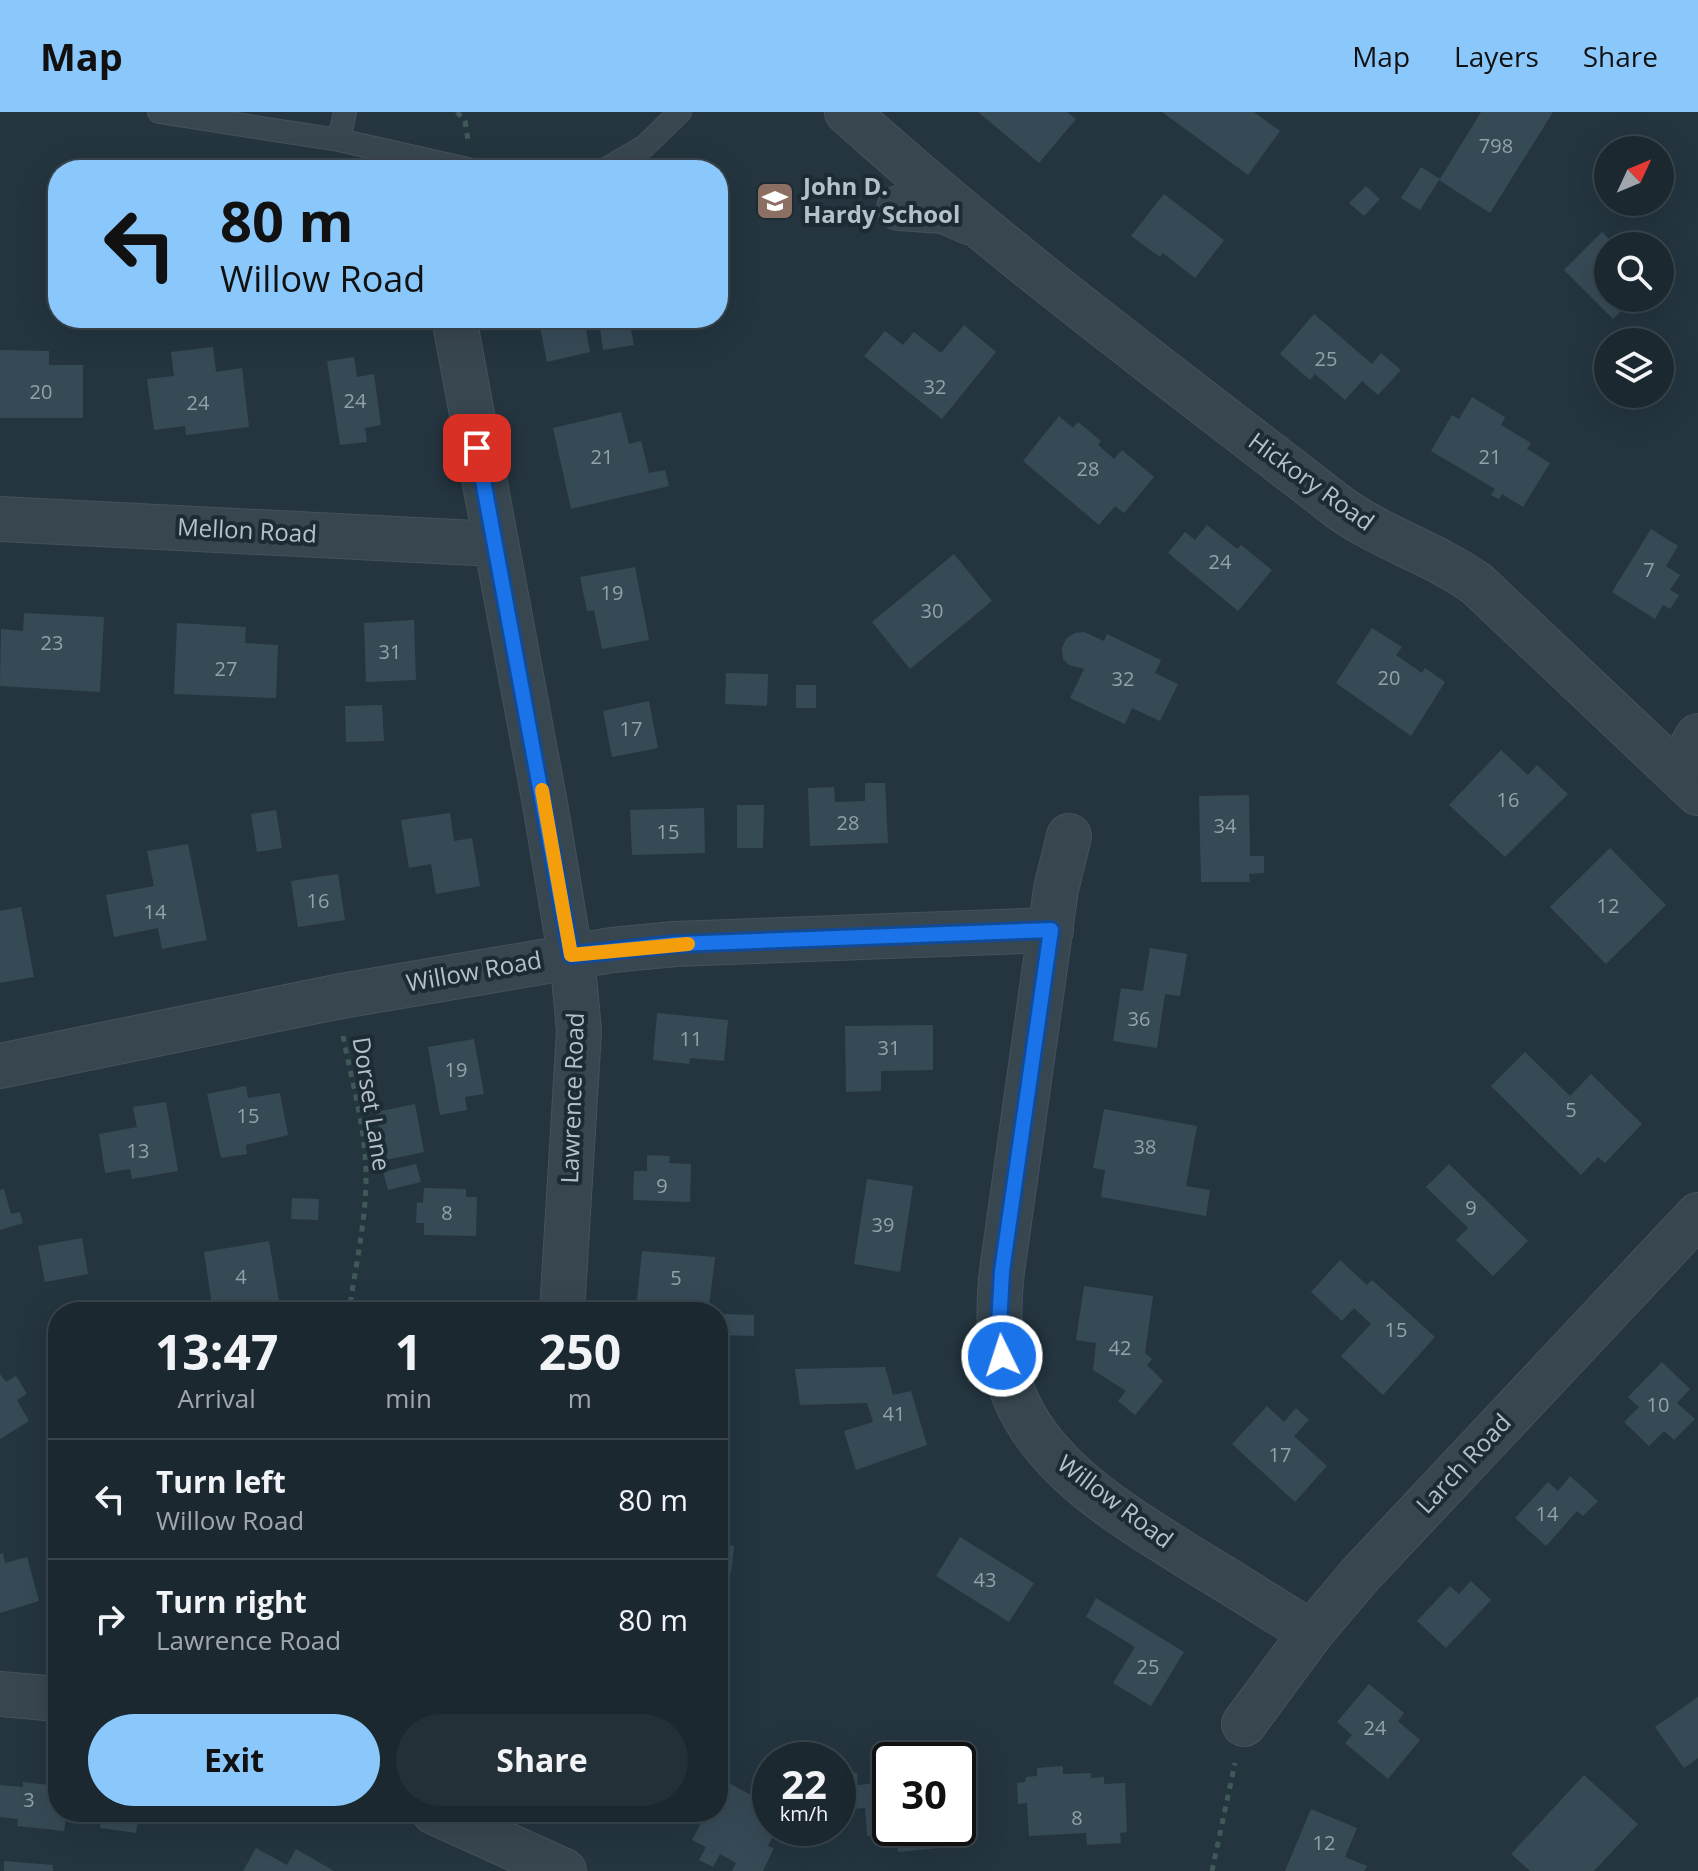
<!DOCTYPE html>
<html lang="en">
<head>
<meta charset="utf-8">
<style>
  :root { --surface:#1b2830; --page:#243038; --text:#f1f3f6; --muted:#a0a6ab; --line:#39444c; --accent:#8ac8fb }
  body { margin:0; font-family:"Open Sans",sans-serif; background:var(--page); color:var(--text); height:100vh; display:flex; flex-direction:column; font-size:30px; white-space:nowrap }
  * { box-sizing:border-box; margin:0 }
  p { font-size:26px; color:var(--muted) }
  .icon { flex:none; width:44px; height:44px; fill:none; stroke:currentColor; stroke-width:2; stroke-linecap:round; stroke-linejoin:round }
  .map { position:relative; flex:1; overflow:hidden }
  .side { position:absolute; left:48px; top:1190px; width:680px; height:520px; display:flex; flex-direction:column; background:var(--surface); border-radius:32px; box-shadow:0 8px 32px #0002,0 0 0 2px var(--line) }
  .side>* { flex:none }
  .banner { position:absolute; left:48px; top:48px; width:680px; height:168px; border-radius:32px; box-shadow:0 8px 32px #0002,0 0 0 2px var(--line); background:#8ac8fb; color:#111; overflow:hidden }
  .needle { width:52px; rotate:46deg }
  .fabs { position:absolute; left:1594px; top:24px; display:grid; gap:16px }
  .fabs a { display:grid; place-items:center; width:80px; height:80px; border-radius:50%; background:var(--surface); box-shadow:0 8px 32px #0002,0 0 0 2px var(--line); font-size:40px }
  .speed { position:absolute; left:752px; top:1630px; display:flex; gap:16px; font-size:40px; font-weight:700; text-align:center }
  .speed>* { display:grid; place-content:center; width:104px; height:104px; border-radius:50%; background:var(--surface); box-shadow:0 8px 32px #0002,0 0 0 2px var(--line); line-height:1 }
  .speed small { font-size:20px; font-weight:400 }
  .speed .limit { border:4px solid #111; border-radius:12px; background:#fff; color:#111 }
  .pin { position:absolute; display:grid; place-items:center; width:68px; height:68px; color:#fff; margin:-34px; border-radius:16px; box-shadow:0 4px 12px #0006 }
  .me { position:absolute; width:88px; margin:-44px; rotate:356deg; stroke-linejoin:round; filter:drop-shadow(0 0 6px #0008) }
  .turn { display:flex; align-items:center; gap:28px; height:168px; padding:0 40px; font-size:36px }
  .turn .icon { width:104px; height:104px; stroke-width:2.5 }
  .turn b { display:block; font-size:56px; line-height:68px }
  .eta { display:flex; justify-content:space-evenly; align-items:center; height:136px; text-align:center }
  .eta b { font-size:48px; font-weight:700; line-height:56px }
  .button { display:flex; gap:16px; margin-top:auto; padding:16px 40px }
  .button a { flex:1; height:92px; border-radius:48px; background:var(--accent); color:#111; font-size:32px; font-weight:700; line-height:92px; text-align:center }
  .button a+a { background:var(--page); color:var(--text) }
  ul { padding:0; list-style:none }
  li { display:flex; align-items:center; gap:24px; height:120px; padding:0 40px; border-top:2px solid var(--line) }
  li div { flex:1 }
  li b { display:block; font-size:30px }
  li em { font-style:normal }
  header { display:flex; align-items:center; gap:48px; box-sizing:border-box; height:112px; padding:0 40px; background:var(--accent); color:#111 }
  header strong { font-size:38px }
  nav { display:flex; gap:44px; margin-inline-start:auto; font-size:28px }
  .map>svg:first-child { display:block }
  .building { fill:#364a56 }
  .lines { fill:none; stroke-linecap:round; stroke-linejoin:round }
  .service-casing { stroke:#45525c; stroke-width:24 }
  .minor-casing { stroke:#45525c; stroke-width:46 }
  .path { stroke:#3f5957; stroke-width:5; stroke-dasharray:6 6; stroke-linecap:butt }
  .service { stroke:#384650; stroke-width:22 }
  .minor { stroke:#384650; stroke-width:44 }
  .route-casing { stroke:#114b97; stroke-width:20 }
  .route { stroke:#1a73e8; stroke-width:14 }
  .slow { stroke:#f59e0b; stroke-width:14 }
  .labels { text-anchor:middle; stroke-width:8; stroke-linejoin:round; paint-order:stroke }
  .number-label { font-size:20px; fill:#93a1ab }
  .poi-label { font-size:24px; font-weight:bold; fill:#b5c1ca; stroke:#1d2b35; text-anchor:start }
  .street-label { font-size:24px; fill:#b5c1ca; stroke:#1d2b35 }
</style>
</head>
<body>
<header>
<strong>Map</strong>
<nav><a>Map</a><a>Layers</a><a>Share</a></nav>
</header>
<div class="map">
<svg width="1698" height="1759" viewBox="0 0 1698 1759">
  <rect width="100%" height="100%" fill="#243540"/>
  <g class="building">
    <path d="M978,0H1067L1076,7L1039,51Z"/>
    <path d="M1162,0H1254L1280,19L1248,63Z"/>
    <path d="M1481,0H1553L1490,101L1439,68L1420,98L1401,86L1421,55L1440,67Z"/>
    <path d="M1366,74L1380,87L1364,104L1349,91Z"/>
    <path d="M1164,82L1224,128L1195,166L1163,141L1160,145L1131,124Z"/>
    <path d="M1602,120L1616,134H1608V186H1634L1613,207L1564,158Z"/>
    <path d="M1314,202L1372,252L1381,241L1401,258L1378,283L1362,269L1345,288L1315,262L1310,268L1280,242Z"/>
    <path d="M538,206H584L590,240L547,250Z"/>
    <path d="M630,212L634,233L603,238L600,217Z"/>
    <path d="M964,213L996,240L942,307L864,244L885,219L903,233L914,220L941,241Z"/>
    <path d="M213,235L216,260L242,256L249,315L186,323L185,314L154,318L147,267L174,264L171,240Z"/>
    <path d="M0,238L49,239V253H83V306H0Z"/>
    <path d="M354,245L357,265L374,262L381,313L365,316L367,330L340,333L327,249Z"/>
    <path d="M1472,285L1505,305L1501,313L1531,331L1527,337L1550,351L1523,395L1502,382L1499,387L1491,383L1495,377L1431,339L1452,303L1459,307Z"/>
    <path d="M621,300L629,332L641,329L649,361L665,358L669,374L571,397L553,316Z"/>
    <path d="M1059,304L1073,316L1078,310L1101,329L1098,333L1114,347L1122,338L1154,365L1124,401L1115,394L1099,413L1023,349Z"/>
    <path d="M1207,413L1237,437L1241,433L1272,458L1238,499L1168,441L1185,420L1195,428Z"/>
    <path d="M1651,417L1678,434L1666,454L1680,463L1670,478L1679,483L1670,497L1663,493L1655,507L1612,480Z"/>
    <path d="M954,442L992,489L910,557L872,510Z"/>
    <path d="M635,455L649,528L602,537L594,498L587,499L580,465Z"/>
    <path d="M24,501L104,505L100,580L0,574L1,517L23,519Z"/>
    <path d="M414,508L416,568L366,570L364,511Z"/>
    <path d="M177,511L246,515L245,531L278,533L276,586L174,582Z"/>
    <path d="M1372,516L1402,535L1396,543L1422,561L1425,556L1445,570L1411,624L1336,571Z"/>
    <path d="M1084,520L1104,529L1107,522L1161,548L1155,561L1178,572L1160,609L1132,596L1125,612L1070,586L1084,557L1069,553L1063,547L1062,536L1066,527L1075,521Z"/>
    <path d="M726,561L768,562L767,594L725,592Z"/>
    <rect x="796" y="573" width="20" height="23"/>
    <path d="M649,589L658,636L612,645L603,599Z"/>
    <path d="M382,593L384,629L346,630L345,594Z"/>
    <path d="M1501,638L1528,663L1537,653L1568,682L1505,745L1449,693Z"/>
    <path d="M865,671H885L888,731L810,734L808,676L834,675L835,690L865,689Z"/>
    <path d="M1249,683L1250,744H1264V761L1249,762L1250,770H1201L1199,684Z"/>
    <path d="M737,693H764L763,736H737Z"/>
    <path d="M704,696L705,741L632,743L630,698Z"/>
    <path d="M276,698L282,736L257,740L251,702Z"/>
    <path d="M450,701L454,729L472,726L480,774L436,782L431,752L409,756L401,708Z"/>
    <path d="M188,732L207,828L162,837L158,816L114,825L106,783L154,774L147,739Z"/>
    <path d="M1610,736L1666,793L1606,852L1550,795Z"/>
    <path d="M338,762L345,808L298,815L291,769Z"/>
    <path d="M21,795L34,865L0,871V799Z"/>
    <path d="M1150,836L1187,842L1180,884L1165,882L1157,936L1113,929L1121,876L1143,879Z"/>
    <path d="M657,901L728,908L724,949L690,946L689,952L653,948Z"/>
    <path d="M933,913V958L881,959V979L846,980L845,914Z"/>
    <path d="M474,927L484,982L465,985L467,998L440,1003L428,935Z"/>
    <path d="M1525,940L1570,984L1591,962L1642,1012L1605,1051L1598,1045L1581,1063L1491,974Z"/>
    <path d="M246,974L248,986L280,981L288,1023L246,1033L247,1042L221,1046L207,982Z"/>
    <path d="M166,990L178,1059L132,1067L130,1057L105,1061L99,1022L137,1015L133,995Z"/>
    <path d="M415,992L424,1040L386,1048L376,1000Z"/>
    <path d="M1104,997L1197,1014L1186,1074L1210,1078L1206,1104L1101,1085L1105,1058L1093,1056Z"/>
    <path d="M647,1043L670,1044L669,1051L691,1052L690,1090L633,1088L634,1059H647Z"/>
    <path d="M416,1052L421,1070L388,1078L383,1060Z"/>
    <path d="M1449,1052L1528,1129L1493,1164L1456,1128L1468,1116L1426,1075Z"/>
    <path d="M867,1067L913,1074L900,1160L854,1152Z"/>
    <path d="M424,1076L466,1077V1085H477L476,1124L424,1123V1111H416L417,1090L423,1091Z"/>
    <path d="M4,1077L11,1102L20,1100L23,1111L0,1118V1078Z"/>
    <path d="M292,1086L319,1087L318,1108L291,1107Z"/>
    <path d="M82,1126L88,1162L45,1170L38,1134Z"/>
    <path d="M269,1129L279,1189L231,1198L230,1190L212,1193L204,1140Z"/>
    <path d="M642,1139L715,1145L709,1195L637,1188Z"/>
    <path d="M1340,1148L1367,1173L1372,1168L1435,1225L1383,1283L1341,1244L1371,1212L1354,1196L1342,1209L1311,1180Z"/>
    <path d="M1084,1174L1153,1184L1145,1241L1152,1247L1147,1253L1163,1269L1135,1303L1118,1289L1126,1279L1093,1258L1096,1231L1076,1228Z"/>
    <path d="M400,1190L461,1192L460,1200H400Z"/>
    <path d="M722,1202L754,1203V1224L722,1223Z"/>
    <path d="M1662,1250L1690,1277L1677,1291L1695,1307L1674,1328L1664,1319L1649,1334L1624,1310L1639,1295L1628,1285Z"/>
    <path d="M885,1255L893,1283L911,1279L927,1333L856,1358L844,1319L873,1310L867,1291L800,1293L795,1257Z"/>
    <path d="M0,1262L6,1270L16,1264L27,1282L17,1288L29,1309L0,1327Z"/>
    <path d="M1267,1294L1284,1310L1296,1296L1309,1308L1294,1324L1327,1354L1295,1390L1232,1332Z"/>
    <path d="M1570,1364L1598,1389L1583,1404L1577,1399L1546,1434L1515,1406L1548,1370L1558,1379Z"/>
    <path d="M960,1425L1034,1471L1009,1510L936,1464Z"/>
    <path d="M718,1432L734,1434L731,1461L718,1460Z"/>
    <path d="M3,1441L5,1451L27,1445L39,1489L0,1501V1442Z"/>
    <path d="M1471,1469L1491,1488L1446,1536L1417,1509L1450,1474L1459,1482Z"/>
    <path d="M1096,1486L1184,1540L1151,1594L1113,1571L1135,1535L1086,1505Z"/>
    <path d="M1369,1572L1404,1601L1398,1609L1420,1628L1388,1667L1345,1631L1352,1623L1337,1610Z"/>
    <path d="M1698,1585V1646L1684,1656L1655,1615Z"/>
    <path d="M1063,1654V1662L1091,1661V1666L1104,1665V1672L1125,1671L1127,1720L1120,1721L1121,1731L1087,1733L1086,1721L1029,1724L1027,1691L1018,1692L1017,1671L1025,1670L1026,1665L1037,1664V1656Z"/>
    <path d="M857,1661L858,1673L890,1670V1716H936L938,1736L898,1740L896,1721L867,1724L865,1696L839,1698L838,1662Z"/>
    <path d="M1584,1663L1638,1712L1594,1759H1530L1511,1742Z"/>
    <path d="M723,1668L770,1693V1716H777L768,1734L774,1736L763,1759H732L736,1751L720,1742L713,1755L699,1748L706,1735L692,1728L707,1700H718V1678Z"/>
    <path d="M23,1670L58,1674V1700H67L64,1719L17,1714L18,1707L0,1705V1673L23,1675Z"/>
    <path d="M1311,1697L1357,1716L1345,1745L1367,1754L1364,1759H1285Z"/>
    <path d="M102,1700H139L136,1721L100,1716Z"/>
    <path d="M256,1736L287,1753L296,1737L334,1759H243Z"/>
    <path d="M4,1749L53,1753V1759H4Z"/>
  </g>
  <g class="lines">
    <g class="service-casing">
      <g id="service">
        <path d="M159,0L339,28L472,58"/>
        <path d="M339,28L345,0"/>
        <path d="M604,58L645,34L680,0"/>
      </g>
    </g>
    <g class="minor-casing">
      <g id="minor">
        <path d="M847,0C1003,141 1174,267 1340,396C1383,427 1434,441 1477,472L1698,681"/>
        <path d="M899,96L944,99L969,110"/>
        <path d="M454,206L545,692L574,865L579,919L562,1200"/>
        <path d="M0,407L495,432"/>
        <path d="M1676,660L1698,624"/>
        <path d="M1069,724L1056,777L1002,1159C997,1204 998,1248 1017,1290C1051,1364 1131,1408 1197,1450C1235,1473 1273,1497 1311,1521"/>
        <path d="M0,954L336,885L612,838L675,832L1051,818"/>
        <path d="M0,1582L58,1587"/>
        <path d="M1244,1612L1311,1521L1360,1463L1698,1103"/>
        <path d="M434,1700L564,1759"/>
      </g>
    </g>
    <g class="path">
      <path d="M457,0L465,9L468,28"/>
      <path d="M343,924C352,970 366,1018 366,1065C366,1110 355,1156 349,1200"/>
      <path d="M1212,1759L1235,1651"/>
    </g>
    <use href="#service" class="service"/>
    <use href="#minor" class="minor"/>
  </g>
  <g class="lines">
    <g class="route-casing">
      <path id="route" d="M477,336L571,843L675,832L1051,818L1002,1159L999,1213L1002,1244"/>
    </g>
    <use href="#route" class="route"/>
    <path class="slow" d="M542,678L571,843L688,832"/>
  </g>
  <defs>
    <g id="school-square" transform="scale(2)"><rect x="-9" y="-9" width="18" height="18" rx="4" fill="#8d6e63" stroke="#1d2b35"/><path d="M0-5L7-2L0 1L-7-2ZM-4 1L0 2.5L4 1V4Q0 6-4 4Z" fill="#fff"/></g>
  </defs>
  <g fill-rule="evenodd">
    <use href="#school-square" x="775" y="89"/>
  </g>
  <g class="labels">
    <g class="number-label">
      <text x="1496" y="41">798</text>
      <text x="1326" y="254">25</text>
      <text x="935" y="282">32</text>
      <text x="41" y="287">20</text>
      <text x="355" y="296">24</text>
      <text x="198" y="298">24</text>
      <text x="602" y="352">21</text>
      <text x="1490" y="352">21</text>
      <text x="1088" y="364">28</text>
      <text x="1220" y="457">24</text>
      <text x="1649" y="465">7</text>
      <text x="612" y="488">19</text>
      <text x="932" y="506">30</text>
      <text x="52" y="538">23</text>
      <text x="390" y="547">31</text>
      <text x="226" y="564">27</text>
      <text x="1389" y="573">20</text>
      <text x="1123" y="574">32</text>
      <text x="631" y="624">17</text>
      <text x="1508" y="695">16</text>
      <text x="848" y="718">28</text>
      <text x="1225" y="721">34</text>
      <text x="668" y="727">15</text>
      <text x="318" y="796">16</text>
      <text x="1608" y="801">12</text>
      <text x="155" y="807">14</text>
      <text x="1139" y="914">36</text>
      <text x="691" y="934">11</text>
      <text x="889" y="943">31</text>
      <text x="456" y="965">19</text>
      <text x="1571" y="1005">5</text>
      <text x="248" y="1011">15</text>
      <text x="1145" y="1042">38</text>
      <text x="138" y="1046">13</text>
      <text x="662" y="1081">9</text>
      <text x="1471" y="1103">9</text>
      <text x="447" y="1108">8</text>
      <text x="883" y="1120">39</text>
      <text x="241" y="1172">4</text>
      <text x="676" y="1173">5</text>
      <text x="1396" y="1225">15</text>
      <text x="1120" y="1243">42</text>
      <text x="1658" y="1300">10</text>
      <text x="894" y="1309">41</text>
      <text x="1280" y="1350">17</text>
      <text x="1547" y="1409">14</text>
      <text x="985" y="1475">43</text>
      <text x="1148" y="1562">25</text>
      <text x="1375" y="1623">24</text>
      <text x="29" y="1695">3</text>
      <text x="1077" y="1713">8</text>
      <text x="1324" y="1738">12</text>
    </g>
    <g class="poi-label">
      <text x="803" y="83">John D.<tspan x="803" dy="28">Hardy School</tspan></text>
    </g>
    <g class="street-label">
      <text transform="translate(1311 370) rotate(36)" y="8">Hickory Road</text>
      <text transform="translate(247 419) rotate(3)" y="8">Mellon Road</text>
      <text transform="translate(474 860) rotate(-10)" y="8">Willow Road</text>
      <text transform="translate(573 986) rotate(-88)" y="8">Lawrence Road</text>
      <text transform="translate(371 992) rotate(81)" y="8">Dorset Lane</text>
      <text transform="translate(1464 1352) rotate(-47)" y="8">Larch Road</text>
      <text transform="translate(1115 1390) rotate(37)" y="8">Willow Road</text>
    </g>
  </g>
</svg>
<div class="fabs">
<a><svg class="needle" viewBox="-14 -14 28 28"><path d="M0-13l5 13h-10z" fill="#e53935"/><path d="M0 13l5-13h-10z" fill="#a0a6ab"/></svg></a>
<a><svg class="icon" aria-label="search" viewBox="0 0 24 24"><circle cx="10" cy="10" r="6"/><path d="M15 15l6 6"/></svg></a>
<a><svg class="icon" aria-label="layers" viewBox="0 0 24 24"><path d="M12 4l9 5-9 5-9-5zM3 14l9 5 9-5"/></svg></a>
</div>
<div class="speed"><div>22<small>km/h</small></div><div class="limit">30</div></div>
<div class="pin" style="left:477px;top:336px;background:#d93025"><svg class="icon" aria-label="arrive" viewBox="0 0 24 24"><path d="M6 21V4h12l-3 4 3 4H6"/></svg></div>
<svg class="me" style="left:1002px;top:1244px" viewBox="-20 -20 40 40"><circle r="17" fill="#1a73e8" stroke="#fff" stroke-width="3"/><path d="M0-11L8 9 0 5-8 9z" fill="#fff"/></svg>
<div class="banner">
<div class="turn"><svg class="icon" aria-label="left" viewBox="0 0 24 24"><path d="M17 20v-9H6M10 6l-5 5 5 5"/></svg><div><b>80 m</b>Willow Road</div></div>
</div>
<section class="side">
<div class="eta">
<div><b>13:47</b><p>Arrival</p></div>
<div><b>1</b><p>min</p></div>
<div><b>250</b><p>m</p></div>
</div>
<ul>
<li><svg class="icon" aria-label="left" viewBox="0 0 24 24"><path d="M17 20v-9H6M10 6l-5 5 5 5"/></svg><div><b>Turn left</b><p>Willow Road</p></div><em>80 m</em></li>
<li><svg class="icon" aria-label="right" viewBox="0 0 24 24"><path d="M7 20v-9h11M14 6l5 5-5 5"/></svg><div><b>Turn right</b><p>Lawrence Road</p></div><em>80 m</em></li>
</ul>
<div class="button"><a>Exit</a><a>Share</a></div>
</section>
</div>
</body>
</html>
